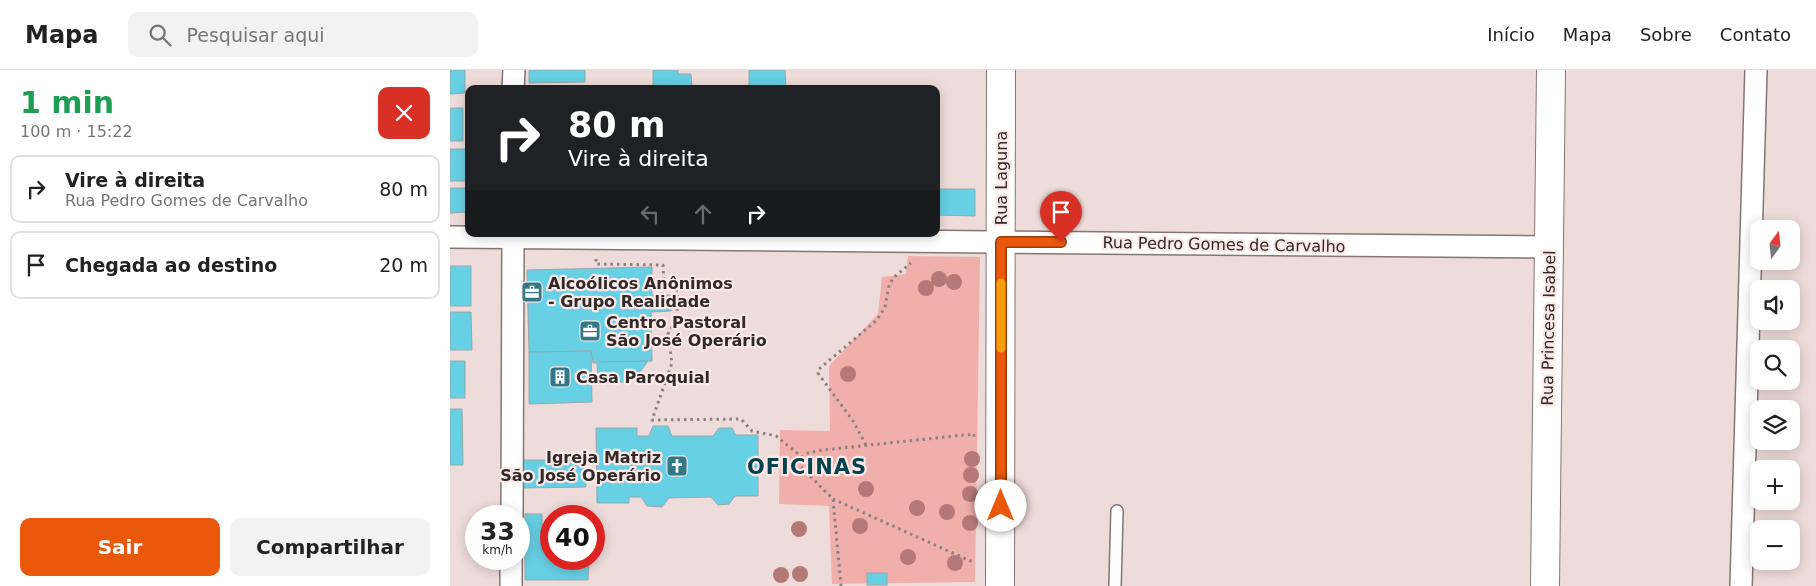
<!DOCTYPE html>
<html lang="pt">
<head>
<meta charset="utf-8">
<style>
  :root { --surface:#fff; --page:#f2f2f2; --text:#222; --muted:#767676; --line:#e0e0e0; --accent:#ea580c }
  body { margin:0; font-family:"DejaVu Sans",sans-serif; background:var(--page); color:var(--text); height:100vh; display:flex; flex-direction:column; font-size:19px; white-space:nowrap }
  * { box-sizing:border-box; margin:0 }
  p { font-size:16px; color:var(--muted) }
  .icon { flex:none; width:28px; height:28px; fill:none; stroke:currentColor; stroke-width:2; stroke-linecap:round; stroke-linejoin:round }
  .map { position:relative; flex:1; overflow:hidden }
  .panel { display:flex; flex-direction:column; background:var(--surface); width:450px }
  .panel>* { flex:none }
  .guide { position:absolute; left:15px; top:15px; width:475px; height:152px; border-radius:10px; box-shadow:0 2px 12px #0003; background:#202124; color:#fff; overflow:hidden }
  .needle { width:32px; rotate:15deg }
  .controls { position:absolute; left:1300px; top:150px; display:grid; gap:10px }
  .controls a { display:grid; place-items:center; width:50px; height:50px; border-radius:10px; background:var(--surface); box-shadow:0 2px 12px #0003; font-size:25px }
  .speed { position:absolute; left:15px; top:435px; display:flex; gap:10px; font-size:25px; font-weight:700; text-align:center }
  .speed>* { display:grid; place-content:center; width:65px; height:65px; border-radius:50%; background:var(--surface); box-shadow:0 2px 12px #0003; line-height:1 }
  .speed small { font-size:12px; font-weight:400 }
  .speed .limit { border:8px solid #d22; background:#fff; color:#111 }
  .pin { position:absolute; display:grid; place-items:center; width:42px; height:42px; color:#fff; margin:-51px -21px; border-radius:50% 50% 50% 0; rotate:-45deg; box-shadow:0 0 5px #0007 }
  .pin .icon { rotate:45deg }
  .me { position:absolute; width:55px; margin:-28px; rotate:0deg; stroke-linejoin:round; filter:drop-shadow(0 0 4px #0008) }
  .turn { display:flex; align-items:center; gap:18px; height:105px; padding:0 20px; font-size:22px }
  .turn .icon { width:65px; height:65px; stroke-width:2.5 }
  .turn b { display:block; font-size:35px; line-height:42px }
  .lanes { display:flex; align-items:center; height:48px; padding:0 20px; background:#0003; justify-content:center; gap:25px; direction:ltr }
  .lanes .off { opacity:.35 }
  .round { display:grid; place-items:center; flex:none; width:52px; height:52px; border-radius:10px; background:var(--page) }
  .summary { display:flex; align-items:center; justify-content:space-between; height:85px; padding:0 20px }
  h1 { font-size:30px; font-weight:700; line-height:38px; color:#1e9e55 }
  .primary-button { display:flex; gap:10px; margin-top:auto; padding:10px 20px }
  .primary-button a { flex:1; height:58px; border-radius:10px; background:var(--accent); color:#fff; font-size:20px; font-weight:700; line-height:58px; text-align:center }
  .primary-button a+a { background:var(--page); color:var(--text) }
  ul { padding:0; list-style:none }
  li { display:flex; align-items:center; gap:15px; height:68px; margin:0 10px 8px; padding:0 10px; border:2px solid var(--line); border-radius:10px }
  li div { flex:1 }
  li b { display:block; font-size:19px }
  li em { font-style:normal }
  header { display:flex; align-items:center; gap:30px; box-sizing:border-box; height:70px; padding:0 25px; background:var(--surface); border-bottom:1px solid var(--line) }
  header strong { font-size:24px }
  nav { display:flex; gap:28px; margin-inline-start:auto; font-size:18px }
  .search { width:350px; height:45px; background:var(--page); display:flex; align-items:center; gap:12px; box-sizing:border-box; padding:0 18px; border-radius:10px; color:var(--muted); font-size:19px }
  main { display:flex; flex:1; min-height:0 }
  .map>svg:first-child { display:block }
  .green { fill:#f0afaa }
  .building { fill:#67d0e4; stroke:#96a8ab }
  .lines { fill:none; stroke-linecap:round; stroke-linejoin:round }
  .service-casing { stroke:#857573; stroke-width:14 }
  .minor-casing { stroke:#857573; stroke-width:24 }
  .tertiary-casing { stroke:#857573; stroke-width:30 }
  .path { stroke:#8d8180; stroke-width:3; stroke-dasharray:2.5 4; stroke-linecap:butt }
  .service { stroke:#fff; stroke-width:11 }
  .minor { stroke:#fff; stroke-width:21 }
  .tertiary { stroke:#fff; stroke-width:28 }
  .tree { fill:#b57878 }
  .route-casing { stroke:#983908; stroke-width:12 }
  .route { stroke:#ea580c; stroke-width:9 }
  .slow { stroke:#f59e0b; stroke-width:9 }
  .labels { text-anchor:middle; stroke-width:4.5; stroke-linejoin:round; paint-order:stroke }
  .street-label { font-size:16px; fill:#2f2928; stroke:#fbe9e7 }
  .poi-label { font-size:16px; font-weight:bold; fill:#2f2928; stroke:#fbe9e7; text-anchor:start }
  .district-label { font-size:21px; font-weight:bold; letter-spacing:1px; fill:#02434d; stroke:#fbe9e7 }
</style>
</head>
<body>
<header>
<strong>Mapa</strong>
<div class="search"><svg class="icon" aria-label="search" viewBox="0 0 24 24"><circle cx="10" cy="10" r="6"/><path d="M15 15l6 6"/></svg>Pesquisar aqui</div>
<nav><a>Início</a><a>Mapa</a><a>Sobre</a><a>Contato</a></nav>
</header>
<main>
<section class="panel">
<div class="summary"><div><h1>1 min</h1><p>100 m · 15:22</p></div><a class="round" style="background:#d93025;color:#fff"><svg class="icon" aria-label="close" viewBox="0 0 24 24"><path d="M6 6l12 12M18 6L6 18"/></svg></a></div>
<ul>
<li><svg class="icon" aria-label="right" viewBox="0 0 24 24"><path d="M7 20v-9h11M14 6l5 5-5 5"/></svg><div><b>Vire à direita</b><p>Rua Pedro Gomes de Carvalho</p></div><em>80 m</em></li>
<li><svg class="icon" aria-label="arrive" viewBox="0 0 24 24"><path d="M6 21V4h12l-3 4 3 4H6"/></svg><div><b>Chegada ao destino</b></div><em>20 m</em></li>
</ul>
<div class="primary-button"><a>Sair</a><a>Compartilhar</a></div>
</section>
<div class="map">
<svg width="1366" height="516" viewBox="0 0 1366 516">
  <rect width="100%" height="100%" fill="#eedcda"/>
  <path class="green" d="M458,186L530,187L525,512L382,514L379,436L329,434L330,360L380,361L379,296L428,244L432,207L456,204Z"/>
  <g class="building">
    <path d="M0,0H15V23L0,24Z"/>
    <path d="M79,0H135V12L79,13Z"/>
    <path d="M203,0H228V4H241L242,19H203Z"/>
    <path d="M299,0H335L336,19H299Z"/>
    <rect x="0" y="38" width="13" height="33"/>
    <rect x="0" y="79" width="19" height="32"/>
    <path d="M0,118H19V142L0,143Z"/>
    <path d="M486,119H525V146L486,145Z"/>
    <rect x="0" y="196" width="21" height="40"/>
    <path d="M202,197V225H221V241L201,242L202,291L143,293L141,281L79,282L77,200Z"/>
    <path d="M0,242H21L22,280H0Z"/>
    <path d="M141,281L142,332L79,334V282Z"/>
    <rect x="0" y="291" width="15" height="37"/>
    <path d="M198,291L187,306L177,312H148L147,292Z"/>
    <path d="M0,339H12L13,395H0Z"/>
    <path d="M203,356H218L222,366H263L269,358H282L286,365H308V426H285L279,434L268,435L261,427L219,428L212,437L197,436L191,427H179V433H147L146,358H187V366H199Z"/>
    <path d="M72,390H135L136,417L72,418Z"/>
    <path d="M75,444H92V477H101V489H139L138,510H75Z"/>
    <rect x="417" y="503" width="20" height="12"/>
  </g>
  <g class="lines">
    <g class="service-casing">
      <path id="service" d="M665,516L667,441"/>
    </g>
    <g class="minor-casing">
      <g id="minor">
        <path d="M63,19L64,0"/>
        <path d="M0,167L1099,177"/>
        <path d="M62,446L63,164"/>
        <path d="M61,516V489"/>
        <path d="M1291,516L1306,0"/>
      </g>
    </g>
    <g class="tertiary-casing">
      <g id="tertiary">
        <path d="M550,516L551,0"/>
        <path d="M1095,516L1101,0"/>
      </g>
    </g>
    <g class="path">
      <path d="M146,189V194L213,195L214,210L226,215L228,232L226,250L218,264L222,293L202,350L291,349L302,361L326,366L352,387"/>
      <path d="M416,375L403,351L368,303L369,299L427,250L435,237L439,216L443,208L461,193"/>
      <path d="M383,429L525,493"/>
      <path d="M391,516L383,429L350,396V389L358,383L372,380L524,364V368"/>
    </g>
    <use href="#service" class="service"/>
    <use href="#minor" class="minor"/>
    <use href="#tertiary" class="tertiary"/>
  </g>
  <g class="tree">
    <circle cx="489" cy="209" r="8"/>
    <circle cx="504" cy="212" r="8"/>
    <circle cx="476" cy="218" r="8"/>
    <circle cx="398" cy="304" r="8"/>
    <circle cx="522" cy="389" r="8"/>
    <circle cx="521" cy="405" r="8"/>
    <circle cx="416" cy="419" r="8"/>
    <circle cx="520" cy="424" r="8"/>
    <circle cx="467" cy="438" r="8"/>
    <circle cx="497" cy="442" r="8"/>
    <circle cx="520" cy="453" r="8"/>
    <circle cx="410" cy="456" r="8"/>
    <circle cx="349" cy="459" r="8"/>
    <circle cx="458" cy="487" r="8"/>
    <circle cx="505" cy="493" r="8"/>
    <circle cx="350" cy="504" r="8"/>
    <circle cx="331" cy="505" r="8"/>
  </g>
  <g class="lines">
    <g class="route-casing">
      <path id="route" d="M551,436V172H611"/>
    </g>
    <use href="#route" class="route"/>
    <path class="slow" d="M551,213V278"/>
  </g>
  <defs>
    <g id="office-square" transform="scale(1.125)"><rect x="-9" y="-9" width="18" height="18" rx="4" fill="#337886" stroke="#fbe9e7"/><path d="M-6-3h4V-5.5h4V-3h4V5H-6ZM-1-4.5V-3h2v-1.5ZM-6 0V1H6V0Z" fill="#fff"/></g>
    <g id="building-square" transform="scale(1.125)"><rect x="-9" y="-9" width="18" height="18" rx="4" fill="#337886" stroke="#fbe9e7"/><path d="M-4-6H4V6H1V3H-1V6H-4ZM-2.5-4.3h1.7v1.8h-1.7ZM.8-4.3h1.7v1.8H.8ZM-2.5-1h1.7V.8h-1.7ZM.8-1h1.7V.8H.8Z" fill="#fff"/></g>
    <g id="church-square" transform="scale(1.125)"><rect x="-9" y="-9" width="18" height="18" rx="4" fill="#337886" stroke="#fbe9e7"/><path d="M-1.2-6h2.4v3.5h3.3v2.4h-3.3V6h-2.4V-.1h-3.3v-2.4h3.3Z" fill="#fff"/></g>
  </defs>
  <g fill-rule="evenodd">
    <use href="#office-square" x="82" y="222"/>
    <use href="#office-square" x="140" y="261"/>
    <use href="#building-square" x="110" y="307"/>
    <use href="#church-square" x="227" y="396"/>
  </g>
  <g class="labels">
    <g class="street-label">
      <text transform="translate(551 108) rotate(-90)" y="6">Rua Laguna</text>
      <text transform="translate(774 174) rotate(1)" y="6">Rua Pedro Gomes de Carvalho</text>
      <text transform="translate(1098 258) rotate(-89)" y="6">Rua Princesa Isabel</text>
    </g>
    <g class="poi-label">
      <text x="98" y="219">Alcoólicos Anônimos<tspan x="98" dy="18">- Grupo Realidade</tspan></text>
      <text x="156" y="258">Centro Pastoral<tspan x="156" dy="18">São José Operário</tspan></text>
      <text x="126" y="313">Casa Paroquial</text>
      <text x="211" y="393" text-anchor="end">Igreja Matriz<tspan x="211" dy="18">São José Operário</tspan></text>
    </g>
    <g class="district-label">
      <text x="357" y="404">OFICINAS</text>
    </g>
  </g>
</svg>
<div class="controls">
<a><svg class="needle" viewBox="-14 -14 28 28"><path d="M0-13l5 13h-10z" fill="#e53935"/><path d="M0 13l5-13h-10z" fill="#767676"/></svg></a>
<a><svg class="icon" aria-label="sound" viewBox="0 0 24 24"><path d="M4 9h4l5-4v14l-5-4H4zM17 9q2 3 0 6"/></svg></a>
<a><svg class="icon" aria-label="search" viewBox="0 0 24 24"><circle cx="10" cy="10" r="6"/><path d="M15 15l6 6"/></svg></a>
<a><svg class="icon" aria-label="layers" viewBox="0 0 24 24"><path d="M12 4l9 5-9 5-9-5zM3 14l9 5 9-5"/></svg></a>
<a>+</a>
<a>−</a>
</div>
<div class="speed"><div>33<small>km/h</small></div><div class="limit">40</div></div>
<div class="pin" style="left:611px;top:172px;background:#d93025"><svg class="icon" aria-label="arrive" viewBox="0 0 24 24"><path d="M6 21V4h12l-3 4 3 4H6"/></svg></div>
<svg class="me" style="left:551px;top:436px" viewBox="-20 -20 40 40"><circle r="19" fill="#fff"/><path d="M0-13L10 11 0 6-10 11z" fill="#ea580c"/></svg>
<div class="guide">
<div class="turn"><svg class="icon" aria-label="right" viewBox="0 0 24 24"><path d="M7 20v-9h11M14 6l5 5-5 5"/></svg><div><b>80 m</b>Vire à direita</div></div>
<div class="lanes"><svg class="icon off" aria-label="left" viewBox="0 0 24 24"><path d="M17 20v-9H6M10 6l-5 5 5 5"/></svg><svg class="icon off" aria-label="ahead" viewBox="0 0 24 24"><path d="M12 20V5M6 11l6-6 6 6"/></svg><svg class="icon" aria-label="right" viewBox="0 0 24 24"><path d="M7 20v-9h11M14 6l5 5-5 5"/></svg></div>
</div>
</div>
</main>
</body>
</html>
